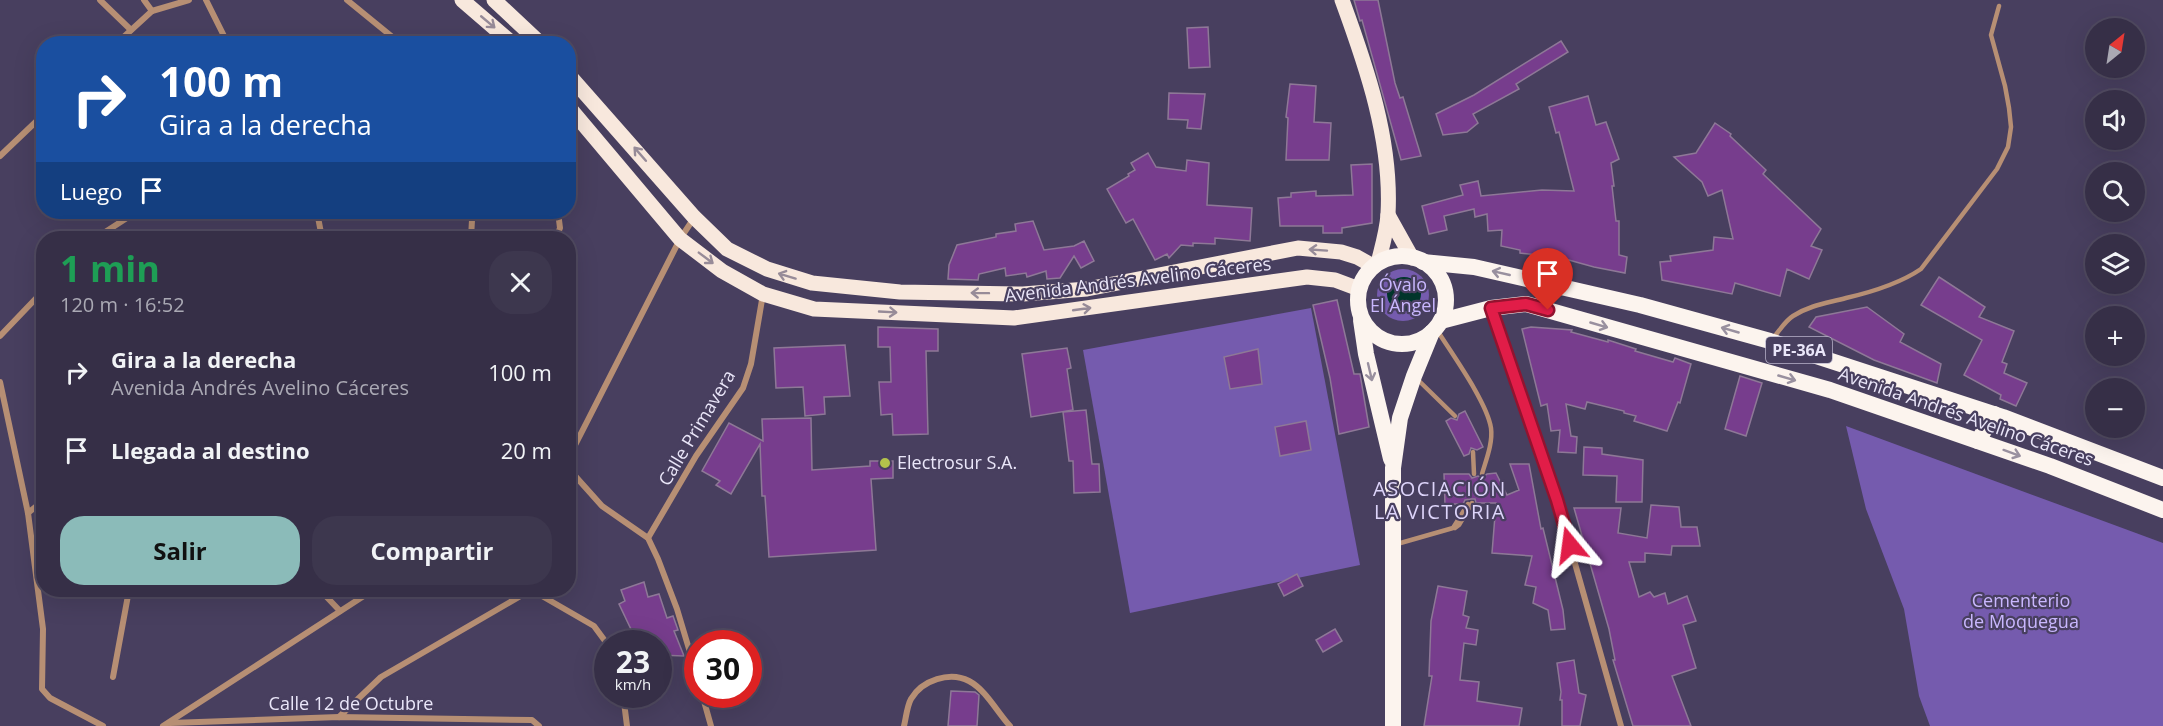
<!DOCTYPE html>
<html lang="es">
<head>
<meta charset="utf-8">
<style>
  :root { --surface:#362f47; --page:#3d374e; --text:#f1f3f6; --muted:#aaa9b4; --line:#504a60; --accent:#8bbbb9 }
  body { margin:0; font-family:"Open Sans",sans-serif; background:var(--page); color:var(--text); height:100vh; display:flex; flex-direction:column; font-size:22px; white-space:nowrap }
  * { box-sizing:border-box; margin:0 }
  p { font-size:20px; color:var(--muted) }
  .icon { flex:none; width:33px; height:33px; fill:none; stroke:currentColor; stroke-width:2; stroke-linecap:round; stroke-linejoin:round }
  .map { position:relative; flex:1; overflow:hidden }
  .side { position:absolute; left:36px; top:231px; width:540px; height:366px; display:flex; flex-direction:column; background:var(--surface); border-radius:24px; box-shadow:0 6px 24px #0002,0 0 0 2px var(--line) }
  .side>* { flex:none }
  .hud { position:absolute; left:36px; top:36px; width:540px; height:183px; border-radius:24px; box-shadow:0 6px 24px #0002,0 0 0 2px var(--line); background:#1a4fa0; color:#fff; overflow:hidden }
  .needle { width:39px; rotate:30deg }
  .fabs { position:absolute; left:2085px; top:18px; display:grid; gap:12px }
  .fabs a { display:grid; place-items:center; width:60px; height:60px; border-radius:50%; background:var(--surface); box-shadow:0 6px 24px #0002,0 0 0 2px var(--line); font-size:30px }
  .speed { position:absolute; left:594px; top:630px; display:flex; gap:12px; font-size:30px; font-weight:700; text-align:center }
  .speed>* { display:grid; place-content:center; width:78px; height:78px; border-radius:50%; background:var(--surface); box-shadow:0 6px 24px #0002,0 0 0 2px var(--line); line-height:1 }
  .speed small { font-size:15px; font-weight:400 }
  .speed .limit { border:9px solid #d22; background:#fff; color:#111 }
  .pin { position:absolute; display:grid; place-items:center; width:51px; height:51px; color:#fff; margin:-62px -26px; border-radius:50% 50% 50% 0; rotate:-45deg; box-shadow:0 0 6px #0007 }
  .pin .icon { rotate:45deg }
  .me { position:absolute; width:66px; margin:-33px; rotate:344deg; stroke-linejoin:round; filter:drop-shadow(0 0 4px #0008) }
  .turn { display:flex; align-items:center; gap:21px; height:126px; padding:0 24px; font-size:27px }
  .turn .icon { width:78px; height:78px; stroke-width:2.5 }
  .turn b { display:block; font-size:42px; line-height:51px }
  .then { display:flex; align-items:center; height:57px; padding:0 24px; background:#0003; gap:12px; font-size:22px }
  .round { display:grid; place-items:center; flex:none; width:63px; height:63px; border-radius:24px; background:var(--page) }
  .summary { display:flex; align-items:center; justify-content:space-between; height:102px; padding:0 24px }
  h1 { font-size:36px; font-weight:700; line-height:45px; color:#1e9e55 }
  .primary-button { display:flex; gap:12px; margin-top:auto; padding:12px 24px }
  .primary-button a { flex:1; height:69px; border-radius:24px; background:var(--accent); color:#111; font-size:24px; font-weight:700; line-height:69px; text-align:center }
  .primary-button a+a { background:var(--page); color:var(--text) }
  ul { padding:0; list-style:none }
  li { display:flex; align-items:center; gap:18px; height:78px; padding:0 24px }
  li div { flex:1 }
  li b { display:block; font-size:22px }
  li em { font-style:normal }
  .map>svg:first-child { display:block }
  .green { fill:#755bae }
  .water { fill:#01352b }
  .building { fill:#773d8d; stroke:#8e7897; stroke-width:1.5 }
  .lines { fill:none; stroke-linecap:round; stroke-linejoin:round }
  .service { stroke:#b78f74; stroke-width:4.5 }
  .minor { stroke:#b78f74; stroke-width:6 }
  .primary { stroke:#f8e8dd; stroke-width:15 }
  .trunk { stroke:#fcf4ee; stroke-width:16 }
  .oneway { stroke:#978b98 }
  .oneway2 { stroke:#99909f }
  .route-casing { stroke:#92132f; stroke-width:15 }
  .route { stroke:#e11d48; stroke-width:10 }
  .poi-dot { fill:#b3c24b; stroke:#483f5f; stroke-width:2 }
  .labels { text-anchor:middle; stroke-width:4.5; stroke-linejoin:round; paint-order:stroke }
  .shield { fill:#483f5f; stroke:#b9b4cb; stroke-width:1.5 }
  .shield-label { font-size:16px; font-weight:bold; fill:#eae6f9 }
  .street-label { font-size:18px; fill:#eae6f9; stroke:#483f5f }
  .park-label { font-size:18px; fill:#c9b7fe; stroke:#483f5f }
  .poi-label { font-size:18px; fill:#eae6f9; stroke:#483f5f; text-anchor:start }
  .neighbourhood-label { font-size:20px; letter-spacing:1.5px; fill:#ddd4fa; stroke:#483f5f }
</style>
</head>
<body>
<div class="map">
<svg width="2163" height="726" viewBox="0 0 2163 726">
  <rect width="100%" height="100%" fill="#483f5f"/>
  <g class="green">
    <circle cx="1403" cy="295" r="26"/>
    <path d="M1311,308L1360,565L1130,613L1083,350Z"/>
    <path d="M1846,426L2163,543V726H1930L1919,696L1904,609L1866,509Z"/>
  </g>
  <circle class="water" cx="1404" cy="294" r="17"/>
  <g class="building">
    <path d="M1354,0H1378L1395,83L1400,98L1403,97L1421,156L1401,160L1362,20L1360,21Z"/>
    <path d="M1208,27L1210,67L1189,68L1187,28Z"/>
    <path d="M1561,41L1568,52L1516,84L1519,89L1473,114L1478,123L1467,132L1443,135L1436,114L1474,95Z"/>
    <path d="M1290,84L1316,86L1314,122L1331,123L1329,160H1286L1288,118L1286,117Z"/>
    <path d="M1169,93L1205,94L1201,129L1187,128L1188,120L1168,119Z"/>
    <path d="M1588,96L1596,125L1606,122L1619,159L1611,163L1614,186H1612L1616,221H1619V255L1627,257L1625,273L1594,267L1558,257L1520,253V250L1501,246L1502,230L1488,231L1487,214L1475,217L1474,209L1444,216L1447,230L1429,234L1422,206L1463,195L1460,185L1478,181L1481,196L1542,190L1574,191L1559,132L1556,133L1549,107Z"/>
    <path d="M1715,123L1731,134L1730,136L1766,170L1763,174L1821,229L1811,246L1822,250L1809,279L1787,269L1780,296L1735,283L1732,294L1662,280L1660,262L1671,261L1670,256L1713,250L1714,237L1733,239L1722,190L1708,196L1702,182L1674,157L1696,153Z"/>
    <path d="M1148,153L1156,167L1186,171L1187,160L1209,163L1207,205L1252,208L1250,241L1215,238V244L1193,243V246L1181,245L1169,258L1167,254L1155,260L1133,219L1126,223L1107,189L1129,176L1128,174L1135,170L1131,163Z"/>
    <path d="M1372,164V223L1342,228V233H1323V226H1280L1278,198L1291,197V193L1316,191V196L1353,195L1351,165Z"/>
    <path d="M1033,221L1044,250L1074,246L1084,241L1094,261L1081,268L1074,256L1060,278L1047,279L1046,271L1027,277L1026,273L1006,276L1005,268L979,274L978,280L948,279L949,265L957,245L996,237V234L1016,231L1015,224Z"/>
    <path d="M1939,277L1985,307L1979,317L2014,331L2002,362L2007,364L2004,373L2027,383L2016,406L2000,399L2001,395L1964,375L1982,340L1921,305Z"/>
    <path d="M1337,300L1354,374H1360L1369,427L1339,434L1330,378L1313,305Z"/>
    <path d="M1867,307L1904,334L1900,342L1941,364L1937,383L1874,360L1809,327L1816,317Z"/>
    <path d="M878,327L938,329V351H926L928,434L893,435L892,414L881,415L879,382H891L890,347H878Z"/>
    <path d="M1531,327L1572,330L1571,332L1608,342V340L1636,349L1635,351L1673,362L1675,358L1691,364L1680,403L1678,402L1667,431L1634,421L1636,416L1624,413V411L1587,402L1585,409L1566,404L1571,436L1577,437L1576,453L1558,452L1560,430L1551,431L1547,404L1541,406L1522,329Z"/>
    <path d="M845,345L850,396L824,397L825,414L805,416L803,387L776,388L774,348Z"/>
    <path d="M1067,348L1071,368L1067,369L1073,410L1031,417L1022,354Z"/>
    <path d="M1258,349L1262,384L1230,389L1224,357Z"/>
    <path d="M1740,376L1762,383L1746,436L1725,429Z"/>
    <path d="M1086,410L1092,464H1099L1100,492L1074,493L1073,461H1069L1063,412Z"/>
    <path d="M1465,411L1483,447L1477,450L1471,448L1469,454L1464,456L1446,421L1451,418L1457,420L1459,414Z"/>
    <path d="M811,418L812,470L870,466V461H893V478L871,479L876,550L769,557L765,496H762L760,444L731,494L716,485L720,481L702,471L729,423L763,441L762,419Z"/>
    <path d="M1306,421L1311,450L1280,456L1275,427Z"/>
    <path d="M1584,447L1602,448V454L1643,460L1642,502H1616L1617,476L1583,475Z"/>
    <path d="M1510,464H1529L1541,529L1543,528L1563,610L1565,629L1551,630L1548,610L1533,603L1536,587L1525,585L1532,556L1492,553L1496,503H1476L1475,499H1471L1465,500L1463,504H1445L1444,474H1469L1472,478L1478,476L1482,478L1487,474L1496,473L1507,495L1519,490Z"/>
    <path d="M1651,505L1679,507L1681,527H1697L1700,546H1672L1671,555L1645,553V562H1629L1639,597L1650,592L1654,597L1665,593L1668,604L1687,596L1696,621L1683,625L1696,668L1672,676L1691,726H1633L1613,660H1615L1609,629L1574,508H1621L1618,533L1647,538Z"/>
    <path d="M1297,574L1303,586L1284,596L1278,584Z"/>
    <path d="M644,582L648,597L659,594L667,618L673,616L678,630L674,631L684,656L658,655V644H638L619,604L625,601L621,590Z"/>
    <path d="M1438,586L1467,591L1463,615L1469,617L1466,628L1478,630L1476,645L1464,643L1460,680L1479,682L1477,701L1522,708L1519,726H1424L1432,676H1429L1431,621Z"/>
    <path d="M1335,629L1342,641L1323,652L1316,640Z"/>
    <path d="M1574,660L1579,693L1586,695L1580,726H1562V700H1560L1561,692L1557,663Z"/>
    <path d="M951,691L975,692L979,695L977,726H948Z"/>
  </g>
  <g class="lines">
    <g class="service">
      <path d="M1437,330C1452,354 1487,402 1491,428C1493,443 1486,460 1482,474"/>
      <path d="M1774,337C1780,330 1785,321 1793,316C1810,305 1828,303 1846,298C1872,292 1899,284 1921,269L1997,169L2008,147L2011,127L2009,108L2005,86L1991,35L1999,6"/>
      <path d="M1416,378L1455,416"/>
      <path d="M1473,452L1474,474"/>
      <path d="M1455,528L1459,525L1472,503"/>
      <path d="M1397,544L1453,528L1468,504"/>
    </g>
    <g class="minor">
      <path d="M100,0L131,30"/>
      <path d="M206,0L228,44"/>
      <path d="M347,0L401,44"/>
      <path d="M152,11L189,0"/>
      <path d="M116,44L152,11L144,0"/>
      <path d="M0,156L44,114"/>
      <path d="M317,212L322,238"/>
      <path d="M468,212L472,220L471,238"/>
      <path d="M96,238L136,212"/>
      <path d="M556,238L560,228L558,212"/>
      <path d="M1491,309L1557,500L1621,726"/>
      <path d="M0,336L44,290"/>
      <path d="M0,382L28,513L43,629L42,689L50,698L103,726"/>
      <path d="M568,459L680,239L694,218"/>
      <path d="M568,468L602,506L648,538L658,559L677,609L698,679"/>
      <path d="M28,513L44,500"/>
      <path d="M648,538L696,456L743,388L751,364L763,294"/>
      <path d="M320,590L340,611"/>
      <path d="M113,677L129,590"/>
      <path d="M623,694L627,726"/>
      <path d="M702,694L711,726"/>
      <path d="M339,717L381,677L524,594L533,593L542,596L594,626L608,645"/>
      <path d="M170,723L339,717L532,720L539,726"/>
      <path d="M163,726L373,590"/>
      <path d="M904,726C906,718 907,706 911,699C922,680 950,671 969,681C986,690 997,712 1010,726"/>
    </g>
    <g class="primary">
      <path d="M462,0L513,44"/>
      <path d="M494,0L541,44"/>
      <path d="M1342,0C1367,68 1392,141 1388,214C1387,231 1382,247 1378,263"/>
      <path d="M568,74L694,217L727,249L767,269L812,283L900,292L1023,294L1087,289L1298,248L1341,252L1357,257L1373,266"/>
      <path d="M568,106L680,239L722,271L763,294L814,309L1014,318L1307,277L1335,280L1359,289"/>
      <path d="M1388,215L1412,258"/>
    </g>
    <g class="trunk">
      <circle cx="1402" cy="300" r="44"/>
      <path d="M1423,262L1474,267L1640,305L1770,341L2003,417L2163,478"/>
      <path d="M1361,320L1366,354L1391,459"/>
      <path d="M1441,321L1491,308L1526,304L1830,390L2050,466L2163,510"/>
      <path d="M1978,441L1994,414"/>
      <path d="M1393,726V468L1400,418L1414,376L1432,332"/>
    </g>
  </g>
  <defs><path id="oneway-shaft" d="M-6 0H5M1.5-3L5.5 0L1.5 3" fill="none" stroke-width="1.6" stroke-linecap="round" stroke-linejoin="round" transform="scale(1.5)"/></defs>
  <g class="oneway">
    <use href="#oneway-shaft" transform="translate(488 22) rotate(40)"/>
    <use href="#oneway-shaft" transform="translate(640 154) rotate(-131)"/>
    <use href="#oneway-shaft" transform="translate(1318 250) rotate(-176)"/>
    <use href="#oneway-shaft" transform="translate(706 258) rotate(37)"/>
    <use href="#oneway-shaft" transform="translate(787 276) rotate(-163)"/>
    <use href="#oneway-shaft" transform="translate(980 293) rotate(-179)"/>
    <use href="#oneway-shaft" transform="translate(1082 309) rotate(-8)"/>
    <use href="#oneway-shaft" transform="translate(888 312) rotate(3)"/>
  </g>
  <g class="oneway2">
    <use href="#oneway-shaft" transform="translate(1501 273) rotate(-167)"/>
    <use href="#oneway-shaft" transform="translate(1599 325) rotate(16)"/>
    <use href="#oneway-shaft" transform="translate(1730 330) rotate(-164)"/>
    <use href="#oneway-shaft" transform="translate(1370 372) rotate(77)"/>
    <use href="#oneway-shaft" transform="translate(1787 378) rotate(16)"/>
    <use href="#oneway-shaft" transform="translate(2012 453) rotate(20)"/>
  </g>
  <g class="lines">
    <g class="route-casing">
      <path id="route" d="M1548,310L1526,304L1491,308L1557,500L1570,545"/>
    </g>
    <use href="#route" class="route"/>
  </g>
  <circle class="poi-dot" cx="885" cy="463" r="6"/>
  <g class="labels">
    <rect class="shield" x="1766" y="337" width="66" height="26" rx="4.5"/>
    <g class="shield-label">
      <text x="1799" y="356">PE-36A</text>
    </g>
    <g class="street-label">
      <text transform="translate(1138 280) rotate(-7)" y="6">Avenida Andrés Avelino Cáceres</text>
      <text transform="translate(1966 417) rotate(19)" y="6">Avenida Andrés Avelino Cáceres</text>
      <text transform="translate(697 428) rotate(-59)" y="6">Calle Primavera</text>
      <text x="351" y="710">Calle 12 de Octubre</text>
    </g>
    <g class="park-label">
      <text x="1403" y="291">Óvalo<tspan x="1403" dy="21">El Ángel</tspan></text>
      <text x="2021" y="607">Cementerio<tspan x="2021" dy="21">de Moquegua</tspan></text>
    </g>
    <g class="poi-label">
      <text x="897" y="469">Electrosur S.A.</text>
    </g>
    <g class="neighbourhood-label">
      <text x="1440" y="496">ASOCIACIÓN<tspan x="1440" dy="23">LA VICTORIA</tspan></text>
    </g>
  </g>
</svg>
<div class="fabs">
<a><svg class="needle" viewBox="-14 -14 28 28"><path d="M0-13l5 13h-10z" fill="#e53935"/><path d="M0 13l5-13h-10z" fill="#aaa9b4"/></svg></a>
<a><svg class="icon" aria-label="sound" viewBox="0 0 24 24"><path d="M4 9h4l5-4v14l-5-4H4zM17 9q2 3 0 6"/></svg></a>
<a><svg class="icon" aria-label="search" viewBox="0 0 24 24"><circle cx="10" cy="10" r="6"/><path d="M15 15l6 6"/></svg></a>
<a><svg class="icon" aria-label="layers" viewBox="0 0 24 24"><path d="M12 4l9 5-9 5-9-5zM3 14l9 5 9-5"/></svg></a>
<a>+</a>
<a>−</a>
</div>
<div class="speed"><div>23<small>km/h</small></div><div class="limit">30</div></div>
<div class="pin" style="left:1548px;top:310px;background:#d93025"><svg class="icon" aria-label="arrive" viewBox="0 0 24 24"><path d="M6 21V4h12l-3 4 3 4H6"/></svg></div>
<svg class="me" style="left:1570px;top:545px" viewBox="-20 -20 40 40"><path d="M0-17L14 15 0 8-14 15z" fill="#e11d48" stroke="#fff" stroke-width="4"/></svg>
<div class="hud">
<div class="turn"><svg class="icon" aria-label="right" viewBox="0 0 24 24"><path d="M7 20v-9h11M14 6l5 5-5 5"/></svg><div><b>100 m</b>Gira a la derecha</div></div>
<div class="then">Luego<svg class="icon" aria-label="arrive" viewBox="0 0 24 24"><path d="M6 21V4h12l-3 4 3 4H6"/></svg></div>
</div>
<section class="side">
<div class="summary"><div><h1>1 min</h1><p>120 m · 16:52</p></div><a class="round"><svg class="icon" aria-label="close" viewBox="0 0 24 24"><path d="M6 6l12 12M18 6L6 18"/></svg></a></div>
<ul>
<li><svg class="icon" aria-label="right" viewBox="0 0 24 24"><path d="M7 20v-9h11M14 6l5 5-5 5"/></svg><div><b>Gira a la derecha</b><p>Avenida Andrés Avelino Cáceres</p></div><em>100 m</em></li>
<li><svg class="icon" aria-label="arrive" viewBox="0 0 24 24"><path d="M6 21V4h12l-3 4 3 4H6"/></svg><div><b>Llegada al destino</b></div><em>20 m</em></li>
</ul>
<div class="primary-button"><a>Salir</a><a>Compartir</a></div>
</section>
</div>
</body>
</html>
